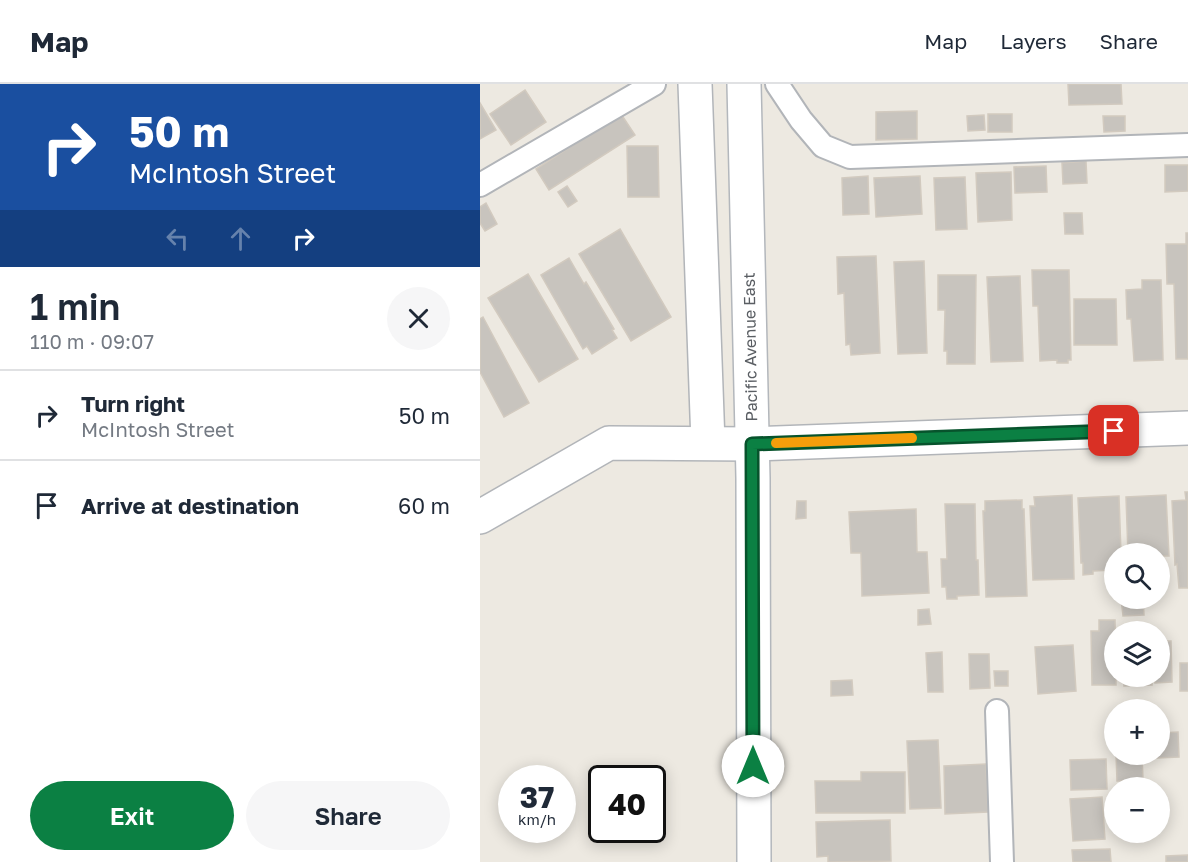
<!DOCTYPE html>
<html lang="en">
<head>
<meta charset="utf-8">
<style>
  :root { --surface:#fff; --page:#f6f6f7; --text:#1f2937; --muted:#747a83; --line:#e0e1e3; --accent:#0b8043 }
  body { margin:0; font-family:"Golos Text",sans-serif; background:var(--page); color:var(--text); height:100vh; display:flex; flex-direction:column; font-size:22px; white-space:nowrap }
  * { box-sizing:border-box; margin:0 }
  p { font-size:20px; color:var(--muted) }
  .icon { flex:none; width:33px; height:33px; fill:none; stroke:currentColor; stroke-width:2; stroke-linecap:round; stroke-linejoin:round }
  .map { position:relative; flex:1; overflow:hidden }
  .details { display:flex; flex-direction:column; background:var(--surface); width:480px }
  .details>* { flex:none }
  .hud { background:#1a4fa0; color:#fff; overflow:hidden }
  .controls { position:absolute; left:624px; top:459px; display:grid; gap:12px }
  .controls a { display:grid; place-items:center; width:66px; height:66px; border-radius:50%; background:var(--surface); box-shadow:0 3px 15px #0003; font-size:30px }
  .speed { position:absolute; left:18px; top:681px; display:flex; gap:12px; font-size:30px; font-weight:700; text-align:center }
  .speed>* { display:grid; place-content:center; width:78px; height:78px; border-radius:50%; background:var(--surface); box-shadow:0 3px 15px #0003; line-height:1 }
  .speed small { font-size:15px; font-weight:400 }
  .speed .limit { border:3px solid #111; border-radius:9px; background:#fff; color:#111 }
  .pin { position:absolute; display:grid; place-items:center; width:51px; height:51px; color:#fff; margin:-26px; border-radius:12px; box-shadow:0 3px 9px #0006 }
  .me { position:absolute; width:66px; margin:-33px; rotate:0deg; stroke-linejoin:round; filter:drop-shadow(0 0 4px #0008) }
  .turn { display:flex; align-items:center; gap:21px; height:126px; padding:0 30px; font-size:27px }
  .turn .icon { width:78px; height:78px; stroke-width:2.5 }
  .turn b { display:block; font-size:42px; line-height:51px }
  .lanes { display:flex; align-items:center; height:57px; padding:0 30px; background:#0003; justify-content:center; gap:30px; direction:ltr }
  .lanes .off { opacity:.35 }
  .round { display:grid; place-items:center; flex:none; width:63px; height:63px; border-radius:32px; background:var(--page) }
  .headline { display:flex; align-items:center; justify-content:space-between; height:102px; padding:0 30px }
  h1 { font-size:36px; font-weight:600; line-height:45px }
  .button { display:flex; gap:12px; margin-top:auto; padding:12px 30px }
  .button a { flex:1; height:69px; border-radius:36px; background:var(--accent); color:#fff; font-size:24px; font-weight:600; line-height:69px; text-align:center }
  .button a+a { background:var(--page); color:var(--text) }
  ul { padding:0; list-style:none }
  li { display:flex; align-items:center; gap:18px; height:90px; padding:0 30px; border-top:2px solid var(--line) }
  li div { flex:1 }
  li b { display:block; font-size:22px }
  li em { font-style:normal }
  header { display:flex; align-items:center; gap:36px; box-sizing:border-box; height:84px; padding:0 30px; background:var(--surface); border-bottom:2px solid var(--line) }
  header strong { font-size:28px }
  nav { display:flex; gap:33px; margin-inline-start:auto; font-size:21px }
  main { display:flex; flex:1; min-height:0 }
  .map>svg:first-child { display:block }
  .building { fill:#c8c4be; stroke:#d2cabf; stroke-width:1.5 }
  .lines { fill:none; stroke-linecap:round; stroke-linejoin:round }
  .lane-casing { stroke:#b2b5b9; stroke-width:26 }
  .street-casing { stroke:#b2b5b9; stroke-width:36 }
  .secondary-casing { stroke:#b3b7bc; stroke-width:36 }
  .lane { stroke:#fff; stroke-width:22 }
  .street { stroke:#fff; stroke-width:33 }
  .secondary { stroke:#fff; stroke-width:33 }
  .route-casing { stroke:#07532c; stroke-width:15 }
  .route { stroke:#0b8043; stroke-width:10 }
  .slow { stroke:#f59e0b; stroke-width:10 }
  .labels { text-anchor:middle; stroke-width:4.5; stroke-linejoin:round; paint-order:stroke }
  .street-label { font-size:16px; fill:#5a5e63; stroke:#fff }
</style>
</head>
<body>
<header>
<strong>Map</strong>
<nav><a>Map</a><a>Layers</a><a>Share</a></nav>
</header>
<main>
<section class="details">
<div class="hud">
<div class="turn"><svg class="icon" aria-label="right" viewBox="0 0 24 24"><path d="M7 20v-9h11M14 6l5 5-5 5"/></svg><div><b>50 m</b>McIntosh Street</div></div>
<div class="lanes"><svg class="icon off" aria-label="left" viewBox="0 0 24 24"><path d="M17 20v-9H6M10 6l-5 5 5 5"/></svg><svg class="icon off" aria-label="ahead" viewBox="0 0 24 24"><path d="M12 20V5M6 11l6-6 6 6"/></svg><svg class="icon" aria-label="right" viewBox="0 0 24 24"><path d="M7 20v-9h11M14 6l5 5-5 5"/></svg></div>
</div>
<div class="headline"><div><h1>1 min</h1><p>110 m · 09:07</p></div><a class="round"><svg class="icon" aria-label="close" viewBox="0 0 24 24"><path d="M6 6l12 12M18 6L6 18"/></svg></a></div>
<ul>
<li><svg class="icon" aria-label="right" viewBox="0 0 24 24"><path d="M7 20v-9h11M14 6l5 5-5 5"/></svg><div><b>Turn right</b><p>McIntosh Street</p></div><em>50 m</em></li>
<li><svg class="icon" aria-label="arrive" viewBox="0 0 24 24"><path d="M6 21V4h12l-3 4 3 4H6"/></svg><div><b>Arrive at destination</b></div><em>60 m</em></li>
</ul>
<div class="button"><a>Exit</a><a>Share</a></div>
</section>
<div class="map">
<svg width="708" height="778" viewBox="0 0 708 778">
  <rect width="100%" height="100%" fill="#ede9e1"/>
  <g class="building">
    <path d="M588,0H641L642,20L589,21Z"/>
    <path d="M45,6L66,38L31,61L10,30Z"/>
    <path d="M0,19L16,46L0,55Z"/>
    <path d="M437,27V55L396,56V28Z"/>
    <path d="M141,30L155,51L69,106L56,85Z"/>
    <rect x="508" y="30" width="24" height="18"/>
    <path d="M504,31L505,46L488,47L487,32Z"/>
    <path d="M623,32H645V47L624,48Z"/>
    <path d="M147,62H178L179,113H148Z"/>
    <path d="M606,77L607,99L583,100L582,79Z"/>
    <path d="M685,81H708V107L685,108Z"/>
    <path d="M566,82L567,108L535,109L534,83Z"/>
    <path d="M531,88L532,136L498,138L496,89Z"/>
    <path d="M388,92L389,130L363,131L362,94Z"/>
    <path d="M440,92L442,130L396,133L394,94Z"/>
    <path d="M485,93L487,145L456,146L454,94Z"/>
    <path d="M87,102L97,117L88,123L78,108Z"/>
    <path d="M6,119L17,140L5,147L0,139V123Z"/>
    <path d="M584,129H602L603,150H585Z"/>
    <path d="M140,145L191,233L151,257L99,170Z"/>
    <path d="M706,149H708V275H696L694,200H687L686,160H706Z"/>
    <path d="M396,172L400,269L371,271L370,260L366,261L364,209L358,210L357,173Z"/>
    <path d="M89,174L104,200L106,198L134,245L132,246L137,254L112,270L107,262L103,265L61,191Z"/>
    <path d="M444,177L447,269L418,270L414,178Z"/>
    <path d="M552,186H589L591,276H588V279H577V276L560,277L558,222H553Z"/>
    <path d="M48,190L98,275L59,298L8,214Z"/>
    <path d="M458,191H496L495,280H467V267H464L465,226H458Z"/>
    <path d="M540,192L543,277L511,278L507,193Z"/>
    <path d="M662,196H681L683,276L654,277L651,235H647L646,206L662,205Z"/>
    <path d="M594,215H636L637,261H594Z"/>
    <path d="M3,233L49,319L24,333L0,288V235Z"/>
    <path d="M705,408H708V504H699L697,480L695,481L692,417L706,416Z"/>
    <path d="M592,411L594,495L553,496L550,422H555L554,413Z"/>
    <path d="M686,411L689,472H680V470H648L646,413Z"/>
    <path d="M639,412L641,470H634V486L613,487V490L603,491V479H601L598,414Z"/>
    <path d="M542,416V425H544L547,512L506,513L503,427H505V417Z"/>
    <path d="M317,417H326V434L316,435Z"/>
    <path d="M465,420H495L496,476H498L499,511L477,512V515H467L466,503H462L461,475H467Z"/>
    <path d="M436,425L437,468H447L449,509L382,512L381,469H371L369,428Z"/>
    <path d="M641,514H663L664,531L643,532Z"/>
    <path d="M449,525L451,540L438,541V526Z"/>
    <path d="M619,536H635L636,601H612L611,547H619Z"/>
    <path d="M680,557H691L692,598L675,599V592H680Z"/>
    <path d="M593,561L596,607L558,610L555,563Z"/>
    <path d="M462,568L463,608H448L446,569Z"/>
    <path d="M489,570H509L510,604L490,605Z"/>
    <rect x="700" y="579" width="8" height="28"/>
    <path d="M514,587H528V602H515Z"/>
    <path d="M644,592H672V601L644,602Z"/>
    <path d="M372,596L373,611L351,612V597Z"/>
    <path d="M698,648L699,673L677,674V670H680V649Z"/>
    <path d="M458,656L461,724L430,725L427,657Z"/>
    <path d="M636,670H662L663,696L637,697Z"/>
    <path d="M626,675L627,705L591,706L590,676Z"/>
    <path d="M506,680L508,728L465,730L464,682Z"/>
    <path d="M381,688H425V729H336L335,697H381Z"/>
    <path d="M622,713L625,755L593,757L590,715Z"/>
    <path d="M410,736L411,777L348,778V772L337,773L336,738Z"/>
    <path d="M630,765L631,778H593L592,766Z"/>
    <path d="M708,771V778H686V772Z"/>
  </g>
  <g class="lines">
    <g class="lane-casing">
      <g id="lane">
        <path d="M297,0L321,36L343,62L370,73L708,61"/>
        <path d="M0,101L174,0"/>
        <path d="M517,627L522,778"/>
      </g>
    </g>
    <g class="street-casing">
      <g id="street">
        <path d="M215,0L228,359"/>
        <path d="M0,433L129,359L272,360L708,344"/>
      </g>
    </g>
    <g class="secondary-casing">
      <path id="secondary" d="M264,0L273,394L274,778"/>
    </g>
    <use href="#lane" class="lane"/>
    <use href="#street" class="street"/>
    <use href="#secondary" class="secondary"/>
  </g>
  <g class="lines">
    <g class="route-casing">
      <path id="route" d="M273,682L272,360L634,347"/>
    </g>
    <use href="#route" class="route"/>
    <path class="slow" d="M296,359L432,354"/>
  </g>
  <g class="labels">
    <g class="street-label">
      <text transform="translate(270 263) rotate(-91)" y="6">Pacific Avenue East</text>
    </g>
  </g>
</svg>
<div class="controls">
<a><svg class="icon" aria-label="search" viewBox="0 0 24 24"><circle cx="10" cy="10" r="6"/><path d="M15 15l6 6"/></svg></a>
<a><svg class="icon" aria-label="layers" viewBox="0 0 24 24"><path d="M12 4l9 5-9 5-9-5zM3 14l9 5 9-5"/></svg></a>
<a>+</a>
<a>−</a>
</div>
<div class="speed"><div>37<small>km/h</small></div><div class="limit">40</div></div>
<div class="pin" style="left:634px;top:347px;background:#d93025"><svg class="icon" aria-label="arrive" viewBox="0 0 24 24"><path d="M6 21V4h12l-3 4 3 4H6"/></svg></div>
<svg class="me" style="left:273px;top:682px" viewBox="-20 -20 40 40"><circle r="19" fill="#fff"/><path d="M0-13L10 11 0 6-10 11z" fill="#0b8043"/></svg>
</div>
</main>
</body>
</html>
